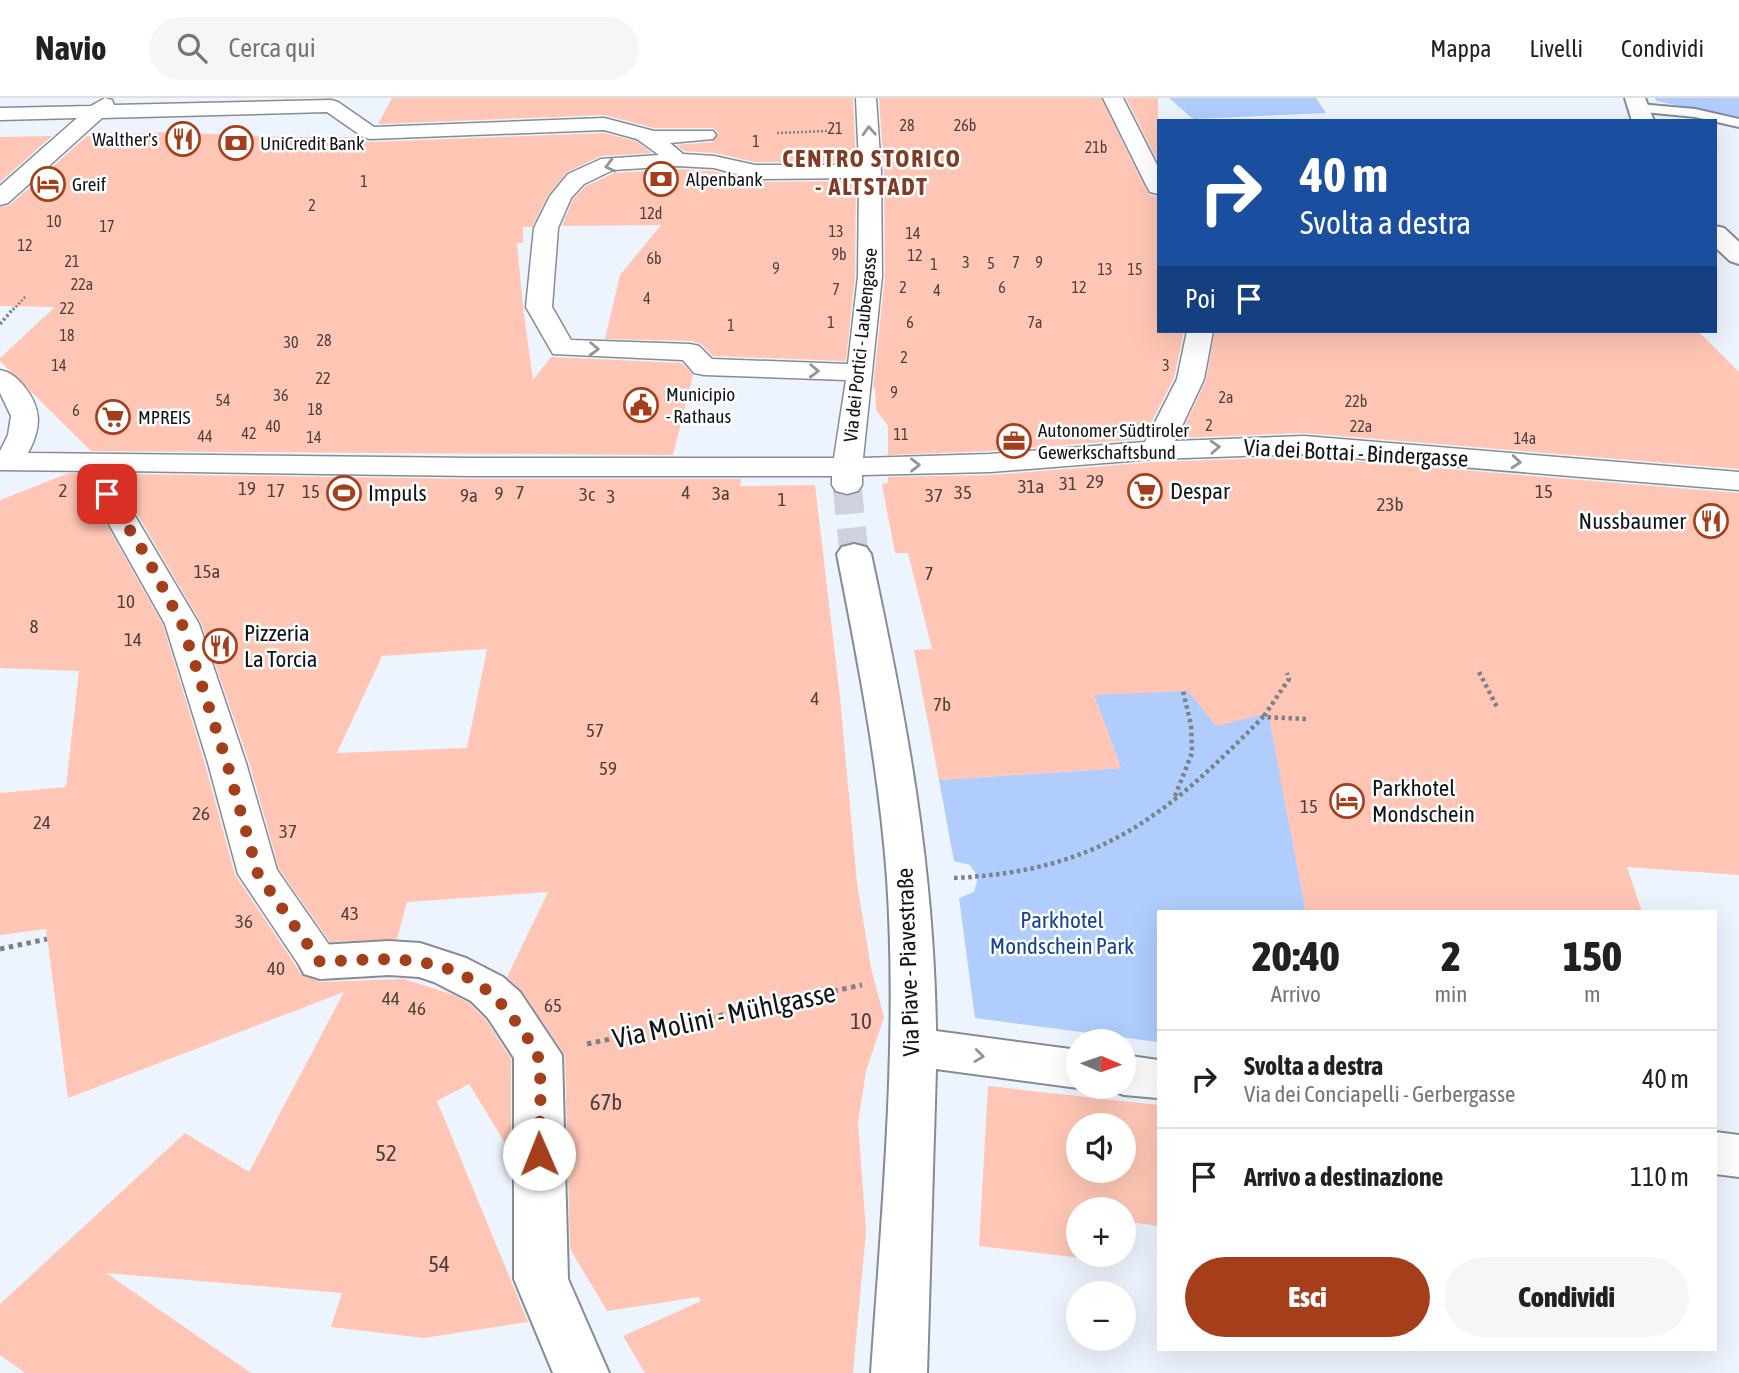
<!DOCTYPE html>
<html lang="it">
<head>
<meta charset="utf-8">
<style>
  :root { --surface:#fff; --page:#f6f6f6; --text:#202124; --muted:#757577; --line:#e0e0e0; --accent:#a53e1b }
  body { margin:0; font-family:"Asap Condensed",sans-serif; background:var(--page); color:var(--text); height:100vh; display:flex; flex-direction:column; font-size:26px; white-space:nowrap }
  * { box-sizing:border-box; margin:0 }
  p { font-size:23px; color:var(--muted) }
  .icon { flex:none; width:38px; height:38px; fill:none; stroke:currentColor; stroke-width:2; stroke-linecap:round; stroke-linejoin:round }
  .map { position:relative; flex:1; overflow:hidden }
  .panel { position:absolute; left:1157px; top:812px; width:560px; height:441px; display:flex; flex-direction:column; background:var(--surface); border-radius:0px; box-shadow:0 7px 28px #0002 }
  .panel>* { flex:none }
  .top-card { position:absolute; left:1157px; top:21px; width:560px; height:214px; border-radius:0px; box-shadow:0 7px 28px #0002; background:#1a4fa0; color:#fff; overflow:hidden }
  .needle { width:46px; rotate:92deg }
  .fabs { position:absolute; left:1066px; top:931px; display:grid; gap:14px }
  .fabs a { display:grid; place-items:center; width:70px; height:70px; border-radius:50%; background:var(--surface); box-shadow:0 7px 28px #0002; font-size:35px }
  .pin { position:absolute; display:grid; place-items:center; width:60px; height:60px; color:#fff; margin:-30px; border-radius:14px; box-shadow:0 4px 10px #0006 }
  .me { position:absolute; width:77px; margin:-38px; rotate:359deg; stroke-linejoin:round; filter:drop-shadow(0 0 5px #0008) }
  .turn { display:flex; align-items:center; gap:24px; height:147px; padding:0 28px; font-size:32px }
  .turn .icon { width:91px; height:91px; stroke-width:2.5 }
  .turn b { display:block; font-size:49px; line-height:60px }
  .then { display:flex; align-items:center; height:66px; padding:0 28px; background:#0003; gap:14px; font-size:26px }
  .eta { display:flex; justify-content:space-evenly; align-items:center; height:119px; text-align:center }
  .eta b { font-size:42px; font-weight:800; line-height:49px }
  .action { display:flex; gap:14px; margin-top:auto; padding:14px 28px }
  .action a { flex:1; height:80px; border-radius:42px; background:var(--accent); color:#fff; font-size:28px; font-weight:800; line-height:80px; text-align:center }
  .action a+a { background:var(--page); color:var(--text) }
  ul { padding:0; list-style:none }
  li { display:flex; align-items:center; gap:21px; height:98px; padding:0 28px; border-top:2px solid var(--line) }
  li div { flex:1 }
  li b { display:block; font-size:26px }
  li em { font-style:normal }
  header { display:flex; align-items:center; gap:42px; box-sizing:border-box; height:98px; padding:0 35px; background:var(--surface); border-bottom:2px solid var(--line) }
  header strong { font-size:33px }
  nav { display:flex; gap:38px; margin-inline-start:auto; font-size:24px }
  .search { width:490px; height:63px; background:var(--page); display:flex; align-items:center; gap:18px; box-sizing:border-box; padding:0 24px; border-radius:38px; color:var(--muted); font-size:26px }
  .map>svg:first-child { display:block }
  .green { fill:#b0cdfd }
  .building { fill:#ffc6b5; fill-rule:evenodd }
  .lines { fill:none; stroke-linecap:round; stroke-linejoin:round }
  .pedestrian-tunnel { stroke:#cdd2dc; stroke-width:29; stroke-dasharray:29 14; stroke-linecap:butt }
  .service-casing { stroke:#868c95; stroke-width:4 }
  .pedestrian-casing { stroke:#868c95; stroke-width:3 }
  .minor-casing { stroke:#868c95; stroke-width:4 }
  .path-far3 { stroke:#7d8188; stroke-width:2.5; stroke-dasharray:2 2; stroke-linecap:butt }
  .path-far2 { stroke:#7d8188; stroke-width:3.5; stroke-dasharray:2.5 2.5; stroke-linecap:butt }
  .path-far1 { stroke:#7d8188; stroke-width:4.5; stroke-dasharray:3.5 3.5; stroke-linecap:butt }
  .path { stroke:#7d8188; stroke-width:5; stroke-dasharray:4.5 4.5; stroke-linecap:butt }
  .service { fill:#fff; fill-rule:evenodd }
  .pedestrian { fill:#fff; fill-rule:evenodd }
  .minor { fill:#fff; fill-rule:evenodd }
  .oneway { stroke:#949597 }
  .route { stroke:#a53e1b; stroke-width:12; stroke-dasharray:0 21.6 }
  .labels { text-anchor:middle; stroke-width:5; stroke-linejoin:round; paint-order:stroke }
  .far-number-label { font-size:16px; fill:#4d403f }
  .far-poi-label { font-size:19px; fill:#121418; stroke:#fff; text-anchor:start }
  .far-street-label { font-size:19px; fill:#121418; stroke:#fff }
  .number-label { font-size:19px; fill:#4d403f }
  .street-label { font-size:23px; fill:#121418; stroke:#fff }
  .poi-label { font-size:23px; fill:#121418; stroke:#fff; text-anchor:start }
  .park-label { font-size:23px; fill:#144395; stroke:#fff }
  .near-number-label { font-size:23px; fill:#4d403f }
  .far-district-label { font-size:24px; font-weight:bold; letter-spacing:2px; fill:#7f3b26; stroke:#fff }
  .near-street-label { font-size:28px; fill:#121418; stroke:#fff }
</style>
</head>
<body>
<header>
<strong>Navio</strong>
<div class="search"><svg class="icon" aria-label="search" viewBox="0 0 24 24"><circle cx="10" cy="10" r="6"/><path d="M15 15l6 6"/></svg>Cerca qui</div>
<nav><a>Mappa</a><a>Livelli</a><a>Condividi</a></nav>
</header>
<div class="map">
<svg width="1739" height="1275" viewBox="0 0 1739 1275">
  <rect width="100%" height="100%" fill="#eef4fe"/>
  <g class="green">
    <path d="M1169,0H1316L1326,15L1193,21Z"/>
    <path d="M1655,0H1739V20L1656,3Z"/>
    <path d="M1065,555L1177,593L1331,577L1271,628L1306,814H1158V944L975,920L959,800L974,794L978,779L970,767L954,763L939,682L1121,670L1095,600Z"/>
  </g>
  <g class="building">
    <path d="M392,0H853L856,64H755L715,55L684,53L676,47L713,44L718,35L713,30H654L604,17L378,26Z"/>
    <path d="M879,0H1101L1145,90L1149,97L1158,98V233H1184L1174,280L1143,341L990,353L888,357V328L876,312L875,290H873L885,178L884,73Z"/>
    <path d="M1126,0H1158V64Z"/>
    <path d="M169,34L286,39H359L370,44L604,35L636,43L652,55L601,58L567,74L548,97L532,129H523V145H517L523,209L533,282L551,259L682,265L693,277L673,357L91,353L0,263V260L55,209L0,208V109L10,107L87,38Z"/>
    <path d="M52,38L0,84V39Z"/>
    <path d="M677,71L714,73L755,84L856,83L855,178L846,263L713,258L701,246L691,243L605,241L620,177L661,127L562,128L573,101L586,88L614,75Z"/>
    <path d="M1215,233L1699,234L1739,274V371L1304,335L1179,340L1206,282Z"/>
    <path d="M1304,359L1739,395V777L1627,769L1642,814H1306L1268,615L1216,628L1188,593L1094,597L1121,670L939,682L914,552L932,551L908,455H895L882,386L888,385V379L990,377L1155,364Z"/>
    <path d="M69,375L91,376L90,397L163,527L205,666L235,777L302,877L320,884L404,881L454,897L469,905L486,922L511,961V1055L469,986L437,1003L528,1224L424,1240L331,1229L342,1195L106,1175L251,1275H25L0,1257V1206L185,1035L249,1074L344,894L68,1000L46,831L0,837V695L66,689L79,573L0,570V402Z"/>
    <path d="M126,376L472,381H741L740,388L815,387L840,599L857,785L871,870L884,919L866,973L858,1024L866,1134L853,1275H645L623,1238L701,1203L699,1199L607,1213L570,1151L565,957L522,893L507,879L548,794L407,804L397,841L330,844L279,771L249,664L201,525L125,395ZM487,551L467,650L337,655L382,558Z"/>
    <path d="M988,988L1158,1007V1128L1124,1123V1111H1078V1157H1115V1164L979,1148ZM1078,1027H1124V1073H1078Z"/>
  </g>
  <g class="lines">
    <path class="pedestrian-tunnel" d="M847,387L854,456"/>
    <g class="service-casing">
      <path id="service" d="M1639,6L1695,11L1739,21V29L1695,19L1634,13V7Z"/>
    </g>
    <g class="pedestrian-casing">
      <g id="pedestrian">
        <path d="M105,0L112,2L114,7L331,2L338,4L374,29L604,20L654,33H713L716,37L713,41L670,45L683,56L714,58L755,67H859L856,0H876L881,73L882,178L863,360L990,356L1145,344L1177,281L1187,233H1213L1204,281L1175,343L1304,338L1739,374V392L1304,356L1155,361L990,374L862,377V387L858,393L847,396L836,393L832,387V378H472L123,373L122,396L199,526L246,665L277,772L341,864L335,876L320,880L305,876L238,776L208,665L165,526L92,396L94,373L0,372V353L8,337L11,318L0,295V272C10,274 16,279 23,287C42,310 42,329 28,355L472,360H834L846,282L704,277L694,275L683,262L553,256L526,209L534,130L550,98L568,76L601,61L659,57L637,41L604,32L370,41L363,39L327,14L102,20L8,105L0,107V88L77,20L0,22V10L91,8ZM677,68L714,70L755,81L859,80L858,178L848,266L712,261L699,248L690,246L571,242L552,209L558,130L571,100L584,86L613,72Z"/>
        <path d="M1103,0H1123L1158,69V96L1150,94L1147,89Z"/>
      </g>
    </g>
    <g class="minor-casing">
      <g id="minor">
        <path d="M1625,0H1645L1654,23H1632Z"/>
        <path d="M1715,128L1724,130L1739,144V166L1730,163L1715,149Z"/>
        <path d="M854,446L866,449L871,456C906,619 934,766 936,933L1078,952V989H1083L1078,990L936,971L927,1275H871C882,1111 898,944 887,780C879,671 858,563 837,456L842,449Z"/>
        <path d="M389,843L420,845L466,860L503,879L520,894L562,957L568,1181L609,1275H553L514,1181V960L488,920L471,903L434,884L419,879L389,877L320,881L304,876L298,864L304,852L320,847Z"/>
        <path d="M1124,957L1158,962V1000L1124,997L1107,991L1106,989H1124Z"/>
        <path d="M1715,1034L1739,1037V1079L1715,1076Z"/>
      </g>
    </g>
    <g class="path-far3">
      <path d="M777,35L828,33"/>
      <path d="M13,212L26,198"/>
    </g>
    <path class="path-far2" d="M0,226L14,210"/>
    <g class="path-far1">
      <path d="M1479,574L1497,609"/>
      <path d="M1264,618L1289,581L1287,575"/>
      <path d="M1175,698L1192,655L1191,627L1183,593"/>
      <path d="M954,780C1100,773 1165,719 1263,619L1308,621"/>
    </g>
    <g class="path">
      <path d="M0,851L47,841"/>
      <path d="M587,946L862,887"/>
    </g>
    <use href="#service" class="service"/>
    <use href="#pedestrian" class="pedestrian"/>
    <use href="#minor" class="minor"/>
  </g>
  <defs><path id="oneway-chevron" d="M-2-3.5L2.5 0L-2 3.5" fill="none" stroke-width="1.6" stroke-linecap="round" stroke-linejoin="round" transform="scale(1.75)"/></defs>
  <g class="oneway">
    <use href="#oneway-chevron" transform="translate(869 33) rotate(-93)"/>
    <use href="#oneway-chevron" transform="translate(610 68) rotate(166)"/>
    <use href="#oneway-chevron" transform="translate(594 251) rotate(2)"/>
    <use href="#oneway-chevron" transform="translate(814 273) rotate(2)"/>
    <use href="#oneway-chevron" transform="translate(1215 349) rotate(-3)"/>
    <use href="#oneway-chevron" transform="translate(1516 364) rotate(5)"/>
    <use href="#oneway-chevron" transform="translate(915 367) rotate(-1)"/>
    <use href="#oneway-chevron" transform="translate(979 958) rotate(7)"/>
  </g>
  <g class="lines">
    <path class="route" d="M107,396L145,456L182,526L227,665L258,776L320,864C399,859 468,853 518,927C524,936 536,949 538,959C543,986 539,1027 539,1056"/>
  </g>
  <defs>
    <g id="restaurant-ring" transform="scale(1.75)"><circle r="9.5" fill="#fff" stroke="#a53e1b" stroke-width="1.5"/><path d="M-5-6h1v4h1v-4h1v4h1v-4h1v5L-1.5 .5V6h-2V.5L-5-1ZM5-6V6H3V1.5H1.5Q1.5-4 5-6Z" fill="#a53e1b"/></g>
    <g id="bank-ring" transform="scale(1.75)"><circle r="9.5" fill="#fff" stroke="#a53e1b" stroke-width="1.5"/><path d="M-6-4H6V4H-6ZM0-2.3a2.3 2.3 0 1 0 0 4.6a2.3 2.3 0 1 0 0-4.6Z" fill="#a53e1b"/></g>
    <g id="hotel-ring" transform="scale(1.75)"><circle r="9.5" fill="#fff" stroke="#a53e1b" stroke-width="1.5"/><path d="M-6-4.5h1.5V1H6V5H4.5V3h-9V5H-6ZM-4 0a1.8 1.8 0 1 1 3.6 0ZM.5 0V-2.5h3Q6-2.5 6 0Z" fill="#a53e1b"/></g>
    <g id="civic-ring" transform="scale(1.75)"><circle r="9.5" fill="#fff" stroke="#a53e1b" stroke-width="1.5"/><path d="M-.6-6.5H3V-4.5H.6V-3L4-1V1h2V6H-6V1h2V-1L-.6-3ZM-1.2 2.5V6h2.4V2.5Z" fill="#a53e1b"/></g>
    <g id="supermarket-ring" transform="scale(1.75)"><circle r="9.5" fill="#fff" stroke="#a53e1b" stroke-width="1.5"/><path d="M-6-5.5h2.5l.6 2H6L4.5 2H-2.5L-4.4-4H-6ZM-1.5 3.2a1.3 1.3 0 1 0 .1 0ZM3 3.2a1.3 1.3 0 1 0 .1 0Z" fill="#a53e1b"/></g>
    <g id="office-ring" transform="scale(1.75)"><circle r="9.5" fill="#fff" stroke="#a53e1b" stroke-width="1.5"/><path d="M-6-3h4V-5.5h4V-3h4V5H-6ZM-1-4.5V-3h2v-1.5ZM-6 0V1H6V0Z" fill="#a53e1b"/></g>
    <g id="stadium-ring" transform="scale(1.75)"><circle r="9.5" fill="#fff" stroke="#a53e1b" stroke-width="1.5"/><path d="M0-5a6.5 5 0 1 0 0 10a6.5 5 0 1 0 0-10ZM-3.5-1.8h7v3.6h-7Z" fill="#a53e1b"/></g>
  </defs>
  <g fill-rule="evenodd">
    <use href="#restaurant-ring" x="183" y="41"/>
    <use href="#bank-ring" x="236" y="45"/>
    <use href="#bank-ring" x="661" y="81"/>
    <use href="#hotel-ring" x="48" y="86"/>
    <use href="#civic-ring" x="641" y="307"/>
    <use href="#supermarket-ring" x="113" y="319"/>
    <use href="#office-ring" x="1014" y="343"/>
    <use href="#supermarket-ring" x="1145" y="393"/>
    <use href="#stadium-ring" x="344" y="395"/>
    <use href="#restaurant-ring" x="1711" y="423"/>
    <use href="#restaurant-ring" x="220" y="548"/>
    <use href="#hotel-ring" x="1347" y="703"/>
  </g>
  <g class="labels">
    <g class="far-number-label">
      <text x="907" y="33">28</text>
      <text x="965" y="33">26b</text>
      <text x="835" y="36">21</text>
      <text x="756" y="49">1</text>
      <text x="1096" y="55">21b</text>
      <text x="364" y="89">1</text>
      <text x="312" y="113">2</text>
      <text x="651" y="121">12d</text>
      <text x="54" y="129">10</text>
      <text x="107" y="134">17</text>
      <text x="836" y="139">13</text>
      <text x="913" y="141">14</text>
      <text x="25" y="153">12</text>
      <text x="839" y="162">9b</text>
      <text x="915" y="163">12</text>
      <text x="654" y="166">6b</text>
      <text x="72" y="169">21</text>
      <text x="966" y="170">3</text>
      <text x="1016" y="170">7</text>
      <text x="1039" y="170">9</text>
      <text x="991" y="171">5</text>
      <text x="934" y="172">1</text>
      <text x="776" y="176">9</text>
      <text x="1105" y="177">13</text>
      <text x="1135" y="177">15</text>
      <text x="82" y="192">22a</text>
      <text x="903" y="195">2</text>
      <text x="1002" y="195">6</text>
      <text x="1079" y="195">12</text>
      <text x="836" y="197">7</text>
      <text x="937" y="198">4</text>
      <text x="647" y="206">4</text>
      <text x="67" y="216">22</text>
      <text x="831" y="230">1</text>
      <text x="910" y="230">6</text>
      <text x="1035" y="230">7a</text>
      <text x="731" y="233">1</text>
      <text x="67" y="243">18</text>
      <text x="324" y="248">28</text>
      <text x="291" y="250">30</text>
      <text x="904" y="265">2</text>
      <text x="59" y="273">14</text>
      <text x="1166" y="273">3</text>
      <text x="323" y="286">22</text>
      <text x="894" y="300">9</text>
      <text x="281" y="303">36</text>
      <text x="1226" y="305">2a</text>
      <text x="223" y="308">54</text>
      <text x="1356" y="309">22b</text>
      <text x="315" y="317">18</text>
      <text x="76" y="318">6</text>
      <text x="1209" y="333">2</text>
      <text x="273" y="334">40</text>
      <text x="1361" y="334">22a</text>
      <text x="249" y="341">42</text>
      <text x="901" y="342">11</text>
      <text x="205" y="344">44</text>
      <text x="314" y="345">14</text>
      <text x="1525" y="346">14a</text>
    </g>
    <g class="far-poi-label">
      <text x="158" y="48" text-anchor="end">Walther's</text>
      <text x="260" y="52">UniCredit Bank</text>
      <text x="686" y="88">Alpenbank</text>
      <text x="72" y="93">Greif</text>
      <text x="666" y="303">Municipio<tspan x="666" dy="22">- Rathaus</tspan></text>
      <text x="138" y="326">MPREIS</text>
      <text x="1038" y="339">Autonomer Südtiroler<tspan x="1038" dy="22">Gewerkschaftsbund</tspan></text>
    </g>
    <g class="far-street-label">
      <text transform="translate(860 247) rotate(-84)" y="7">Via dei Portici - Laubengasse</text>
    </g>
    <g class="number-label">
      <text x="1095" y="390">29</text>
      <text x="1068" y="392">31</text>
      <text x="1031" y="395">31a</text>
      <text x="247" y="397">19</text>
      <text x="63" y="399">2</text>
      <text x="276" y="399">17</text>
      <text x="311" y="400">15</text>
      <text x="1544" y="400">15</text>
      <text x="520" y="401">7</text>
      <text x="686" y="401">4</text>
      <text x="963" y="401">35</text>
      <text x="499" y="402">9</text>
      <text x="721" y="402">3a</text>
      <text x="587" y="403">3c</text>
      <text x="469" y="404">9a</text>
      <text x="934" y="404">37</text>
      <text x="611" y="405">3</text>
      <text x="782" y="408">1</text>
      <text x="1390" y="413">23b</text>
      <text x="207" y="480">15a</text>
      <text x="929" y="482">7</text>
      <text x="126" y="510">10</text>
      <text x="34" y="535">8</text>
      <text x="133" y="548">14</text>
      <text x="815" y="607">4</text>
      <text x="942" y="613">7b</text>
      <text x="595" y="639">57</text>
      <text x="608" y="677">59</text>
      <text x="1309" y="715">15</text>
      <text x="201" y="722">26</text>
      <text x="42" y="731">24</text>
      <text x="288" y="740">37</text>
      <text x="350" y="822">43</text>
      <text x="244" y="830">36</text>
      <text x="276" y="877">40</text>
      <text x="391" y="907">44</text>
      <text x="553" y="914">65</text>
      <text x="417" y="917">46</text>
    </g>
    <g class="street-label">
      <text transform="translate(1356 355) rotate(3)" y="8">Via dei Bottai - Bindergasse</text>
      <text transform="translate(908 864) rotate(-92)" y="8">Via Piave - Piavestraße</text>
    </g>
    <g class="poi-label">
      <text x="1170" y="401">Despar</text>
      <text x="368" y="403">Impuls</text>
      <text x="1686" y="431" text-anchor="end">Nussbaumer</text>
      <text x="244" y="543">Pizzeria<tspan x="244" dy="26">La Torcia</tspan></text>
      <text x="1372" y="698">Parkhotel<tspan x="1372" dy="26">Mondschein</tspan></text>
    </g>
    <g class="park-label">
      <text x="1062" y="830">Parkhotel<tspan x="1062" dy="26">Mondschein Park</tspan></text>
    </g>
    <g class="near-number-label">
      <text x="861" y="931">10</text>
      <text x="606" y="1012">67b</text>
      <text x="386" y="1063">52</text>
      <text x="439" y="1174">54</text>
    </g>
    <g class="far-district-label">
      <text x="872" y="69">CENTRO STORICO<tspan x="872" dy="28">- ALTSTADT</tspan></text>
    </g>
    <g class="near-street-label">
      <text transform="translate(724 917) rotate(-12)" y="10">Via Molini - Mühlgasse</text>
    </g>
  </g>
</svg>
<div class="fabs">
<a><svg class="needle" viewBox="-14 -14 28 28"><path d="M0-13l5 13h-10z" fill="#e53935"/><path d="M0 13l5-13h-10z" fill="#757577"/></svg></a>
<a><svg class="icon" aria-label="sound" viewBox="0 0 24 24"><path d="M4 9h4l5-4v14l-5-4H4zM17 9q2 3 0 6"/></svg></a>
<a>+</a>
<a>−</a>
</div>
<div class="pin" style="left:107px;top:396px;background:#d93025"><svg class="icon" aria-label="arrive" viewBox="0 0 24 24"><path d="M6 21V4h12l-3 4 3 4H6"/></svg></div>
<svg class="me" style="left:539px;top:1056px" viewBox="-20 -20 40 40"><circle r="19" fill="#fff"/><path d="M0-13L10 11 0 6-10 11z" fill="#a53e1b"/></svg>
<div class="top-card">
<div class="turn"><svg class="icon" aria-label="right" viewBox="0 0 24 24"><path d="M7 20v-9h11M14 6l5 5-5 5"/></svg><div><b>40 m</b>Svolta a destra</div></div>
<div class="then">Poi<svg class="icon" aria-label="arrive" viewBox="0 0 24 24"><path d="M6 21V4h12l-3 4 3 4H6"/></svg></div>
</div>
<section class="panel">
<div class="eta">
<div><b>20:40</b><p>Arrivo</p></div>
<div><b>2</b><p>min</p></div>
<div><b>150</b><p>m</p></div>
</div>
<ul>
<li><svg class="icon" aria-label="right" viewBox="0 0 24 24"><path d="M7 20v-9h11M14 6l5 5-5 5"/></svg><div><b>Svolta a destra</b><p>Via dei Conciapelli - Gerbergasse</p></div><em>40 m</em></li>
<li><svg class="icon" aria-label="arrive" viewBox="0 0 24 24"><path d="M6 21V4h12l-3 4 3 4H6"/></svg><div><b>Arrivo a destinazione</b></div><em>110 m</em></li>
</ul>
<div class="action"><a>Esci</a><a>Condividi</a></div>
</section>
</div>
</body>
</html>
